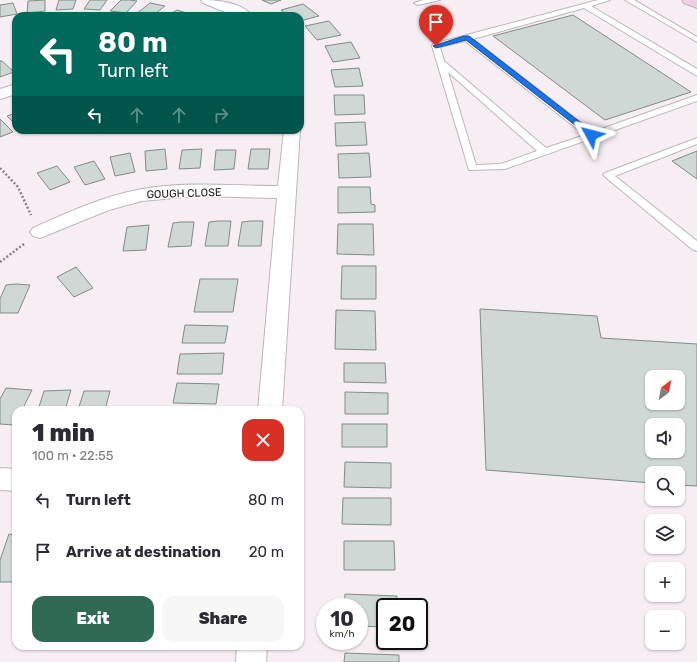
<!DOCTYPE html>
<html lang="en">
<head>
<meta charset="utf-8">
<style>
  :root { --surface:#fff; --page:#f7f7f7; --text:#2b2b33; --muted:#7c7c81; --accent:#2e6a54 }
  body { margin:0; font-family:Rubik,sans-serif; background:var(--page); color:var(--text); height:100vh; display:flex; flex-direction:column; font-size:15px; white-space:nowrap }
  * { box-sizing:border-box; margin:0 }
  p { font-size:13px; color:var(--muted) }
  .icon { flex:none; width:22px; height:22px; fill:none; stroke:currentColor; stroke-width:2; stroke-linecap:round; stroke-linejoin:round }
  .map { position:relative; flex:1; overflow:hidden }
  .panel { position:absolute; left:12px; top:406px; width:292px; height:244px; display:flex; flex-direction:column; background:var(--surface); border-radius:12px; box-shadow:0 1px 3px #0004 }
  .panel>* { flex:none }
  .banner { position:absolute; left:12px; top:12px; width:292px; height:122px; border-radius:12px; box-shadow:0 1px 3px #0004; background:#00695c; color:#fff; overflow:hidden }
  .needle { width:26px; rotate:32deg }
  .buttons { position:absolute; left:645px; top:370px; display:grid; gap:8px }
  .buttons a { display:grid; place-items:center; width:40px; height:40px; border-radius:8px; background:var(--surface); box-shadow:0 1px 3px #0004; font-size:20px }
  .speed { position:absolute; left:316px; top:598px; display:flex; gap:8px; font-size:20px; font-weight:700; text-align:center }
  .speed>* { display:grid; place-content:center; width:52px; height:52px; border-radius:50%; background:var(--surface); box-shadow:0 1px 3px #0004; line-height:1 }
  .speed small { font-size:10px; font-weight:400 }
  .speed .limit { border:2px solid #111; border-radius:6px; background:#fff; color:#111 }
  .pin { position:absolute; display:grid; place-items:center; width:34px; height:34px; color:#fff; margin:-41px -17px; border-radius:50% 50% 50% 0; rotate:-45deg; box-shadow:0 0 4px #0007 }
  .pin .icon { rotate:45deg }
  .me { position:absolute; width:44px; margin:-22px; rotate:308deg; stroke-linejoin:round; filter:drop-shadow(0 0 3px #0008) }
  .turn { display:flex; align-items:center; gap:14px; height:84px; padding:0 20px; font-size:18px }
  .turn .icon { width:52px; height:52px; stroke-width:2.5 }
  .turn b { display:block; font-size:28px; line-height:34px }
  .lanes { display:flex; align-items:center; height:38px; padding:0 20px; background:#0003; justify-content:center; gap:20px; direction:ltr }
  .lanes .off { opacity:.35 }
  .round { display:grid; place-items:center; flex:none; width:42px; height:42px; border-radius:12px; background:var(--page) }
  .headline { display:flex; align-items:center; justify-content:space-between; height:68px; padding:0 20px }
  h1 { font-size:24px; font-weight:800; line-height:30px }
  .primary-button { display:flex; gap:8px; margin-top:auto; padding:8px 20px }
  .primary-button a { flex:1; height:46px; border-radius:12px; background:var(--accent); color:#fff; font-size:16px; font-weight:800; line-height:46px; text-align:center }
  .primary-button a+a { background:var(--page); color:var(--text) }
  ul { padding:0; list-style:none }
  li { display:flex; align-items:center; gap:12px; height:52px; padding:0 20px }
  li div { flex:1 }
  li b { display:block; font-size:15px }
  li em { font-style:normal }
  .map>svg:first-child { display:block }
  .building { fill:#cfd8d4; stroke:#828b87; fill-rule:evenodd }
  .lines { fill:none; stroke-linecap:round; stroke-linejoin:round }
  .lane-casing { stroke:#beb5ba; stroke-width:2 }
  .street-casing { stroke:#beb5ba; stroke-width:2 }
  .secondary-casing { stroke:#beb5ba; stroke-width:2 }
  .path { stroke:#888286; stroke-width:2.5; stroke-dasharray:2 2; stroke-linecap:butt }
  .lane { fill:#fff; fill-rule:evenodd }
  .street { fill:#fff; fill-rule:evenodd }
  .secondary { fill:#ecd0e3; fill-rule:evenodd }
  .route { fill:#1a73e8; stroke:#114b97 }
  .labels { text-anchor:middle; stroke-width:3; stroke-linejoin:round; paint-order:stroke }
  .street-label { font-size:11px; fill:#1d1a1c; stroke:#fefefe }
</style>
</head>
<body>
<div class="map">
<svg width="697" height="662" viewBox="0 0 697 662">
  <rect width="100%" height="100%" fill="#f7eef3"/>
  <g class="building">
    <path d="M45,0V11L27,13L28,1Z"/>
    <path d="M59,0H76L73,9L56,10Z"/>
    <path d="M90,0H107L100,10L84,9Z"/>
    <path d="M121,0H130L137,1L126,13L110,11Z"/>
    <path d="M262,0H281L271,4Z"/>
    <path d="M13,3L17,14L0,17V5Z"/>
    <path d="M150,3L165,6L152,16L136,14Z"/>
    <path d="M303,4L319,16L300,21V16H289L281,10Z"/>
    <path d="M177,10L190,14L186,16H166Z"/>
    <path d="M573,15L691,92L605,120L493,36Z"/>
    <path d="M329,21L341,35L317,40L305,26Z"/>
    <path d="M351,42L360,58L333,62L325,46Z"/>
    <path d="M0,61H2L14,72L0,77Z"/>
    <path d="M359,68L363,86L335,87L331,70Z"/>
    <path d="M334,95H364L365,114L335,115Z"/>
    <path d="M16,113V125L7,116Z"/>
    <path d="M0,119L13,132L0,137Z"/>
    <path d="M365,122L367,145L336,146L335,123Z"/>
    <path d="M165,149L167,169L146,171L145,151Z"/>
    <path d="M202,149L200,168L179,169L182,150Z"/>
    <path d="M251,149H270L268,169H248Z"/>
    <path d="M216,150H236L234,169L214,170Z"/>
    <path d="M697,151V179L672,161Z"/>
    <path d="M130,153L135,172L115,176L110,157Z"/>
    <path d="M369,153L371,177L339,178L338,154Z"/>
    <path d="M94,161L105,179L85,185L74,167Z"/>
    <path d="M57,166L70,182L50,190L37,173Z"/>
    <path d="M338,187H370L371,204L375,205V212L338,213Z"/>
    <path d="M218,221H231L228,246H205L209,222Z"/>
    <path d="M250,221H263L261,246H238L242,222Z"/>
    <path d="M181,222H194L191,246L168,247L173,223Z"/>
    <path d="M338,224H373L374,255L337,254Z"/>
    <path d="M149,225L146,250L123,251L127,227Z"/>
    <path d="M342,266H376V299H341Z"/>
    <path d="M76,267L93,288L74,297L57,277Z"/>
    <path d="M200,279H238L233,312H194Z"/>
    <path d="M16,284L30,285L18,313H0V299L6,285Z"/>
    <path d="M480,309L597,316L601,338L697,344V486L678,485V473H652V483L486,470ZM652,377H678V403H652ZM652,425H678V451H652Z"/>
    <path d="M336,310L375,311L376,350L335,349Z"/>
    <path d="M185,325L228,326L225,343H182Z"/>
    <path d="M224,353L222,374H177L180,354Z"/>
    <path d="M344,363H385L386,383L344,382Z"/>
    <path d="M177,383L219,384L216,404L173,403Z"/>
    <path d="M6,388L32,390L22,410H16V421L14,425L0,424V399Z"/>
    <path d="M71,390L65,410H38L44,391Z"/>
    <path d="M84,391H110L105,410H78Z"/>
    <path d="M345,392L388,393V414H345Z"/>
    <rect x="342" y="424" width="45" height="23"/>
    <path d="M345,462L391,463V488L344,487Z"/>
    <path d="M343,498H391V525L342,524Z"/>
    <path d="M9,534L16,535V582H0V560Z"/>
    <path d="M344,541H394L395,570H344Z"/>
    <path d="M345,594L397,596V607H385V627L359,626V607H344Z"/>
    <path d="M345,653L399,655V662H344Z"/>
  </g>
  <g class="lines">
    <g class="lane-casing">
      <g id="lane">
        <path d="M423,0H440L418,5L414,3Z"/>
        <path d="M598,0H610L591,6L697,69V76L584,8L473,39L593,132L697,95V101L505,169L469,170L432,46L433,44ZM465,41L585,135L546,148L444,61L440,47ZM448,72L537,151L501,164L476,165Z"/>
        <path d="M625,0H634L697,37V42Z"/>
        <path d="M697,138V144L615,176L697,241V251L693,250L603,175L605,173Z"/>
      </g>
    </g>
    <g class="street-casing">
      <g id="street">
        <path d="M201,0C216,0 242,2 252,16H235L203,3Z"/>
        <path d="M16,84V94L0,99V89Z"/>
        <path d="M300,129V130L282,410H258L277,198L195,196L142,201L109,210L40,238L33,236L30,232L33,228C68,212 104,196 142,189C187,181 233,186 278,186L284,130Z"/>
        <path d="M0,468L16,469V491L0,490Z"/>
        <path d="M237,646H267L266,662H236Z"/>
      </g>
    </g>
    <g class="secondary-casing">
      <path id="secondary" d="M682,0H697V8L684,3Z"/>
    </g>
    <g class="path">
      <path d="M0,168L18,187L31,215"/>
      <path d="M0,262L24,244"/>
    </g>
    <use href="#lane" class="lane"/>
    <use href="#street" class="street"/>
    <use href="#secondary" class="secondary"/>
  </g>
  <path class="route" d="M464,36H469L594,133V136H589L466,40L436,48L433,46Z"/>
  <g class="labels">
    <g class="street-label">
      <text transform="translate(184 193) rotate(-2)" y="4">GOUGH CLOSE</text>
    </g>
  </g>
</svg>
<div class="buttons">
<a><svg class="needle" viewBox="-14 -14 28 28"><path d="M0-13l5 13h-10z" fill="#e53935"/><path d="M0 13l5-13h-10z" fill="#7c7c81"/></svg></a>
<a><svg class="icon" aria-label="sound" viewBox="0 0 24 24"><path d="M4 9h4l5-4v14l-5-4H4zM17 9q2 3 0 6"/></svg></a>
<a><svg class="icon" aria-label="search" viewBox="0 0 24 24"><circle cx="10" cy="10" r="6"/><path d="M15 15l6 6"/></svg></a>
<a><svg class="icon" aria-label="layers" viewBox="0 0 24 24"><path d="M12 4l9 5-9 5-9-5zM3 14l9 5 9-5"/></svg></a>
<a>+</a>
<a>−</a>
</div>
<div class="speed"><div>10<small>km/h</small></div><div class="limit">20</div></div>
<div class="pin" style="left:436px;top:46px;background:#d93025"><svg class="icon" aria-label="arrive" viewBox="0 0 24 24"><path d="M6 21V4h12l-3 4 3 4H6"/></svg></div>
<svg class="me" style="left:591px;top:135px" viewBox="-20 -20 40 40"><path d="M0-17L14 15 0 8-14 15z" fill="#1a73e8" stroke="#fff" stroke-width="4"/></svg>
<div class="banner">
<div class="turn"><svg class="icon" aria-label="left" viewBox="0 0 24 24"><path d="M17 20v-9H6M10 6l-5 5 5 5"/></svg><div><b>80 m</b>Turn left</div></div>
<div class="lanes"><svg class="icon" aria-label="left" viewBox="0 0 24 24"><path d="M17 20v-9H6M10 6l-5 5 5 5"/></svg><svg class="icon off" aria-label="ahead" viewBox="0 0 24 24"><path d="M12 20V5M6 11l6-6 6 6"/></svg><svg class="icon off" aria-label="ahead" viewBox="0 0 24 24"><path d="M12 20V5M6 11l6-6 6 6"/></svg><svg class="icon off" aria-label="right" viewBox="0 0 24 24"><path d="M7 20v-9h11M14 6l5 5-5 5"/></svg></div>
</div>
<section class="panel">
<div class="headline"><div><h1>1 min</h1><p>100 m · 22:55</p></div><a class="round" style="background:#d93025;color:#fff"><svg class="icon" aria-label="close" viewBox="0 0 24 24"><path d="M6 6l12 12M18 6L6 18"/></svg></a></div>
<ul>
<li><svg class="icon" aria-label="left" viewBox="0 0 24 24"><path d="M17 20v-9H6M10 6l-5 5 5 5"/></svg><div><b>Turn left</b></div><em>80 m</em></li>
<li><svg class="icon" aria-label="arrive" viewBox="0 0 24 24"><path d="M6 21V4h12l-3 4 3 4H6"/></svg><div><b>Arrive at destination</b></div><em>20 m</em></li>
</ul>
<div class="primary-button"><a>Exit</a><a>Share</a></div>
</section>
</div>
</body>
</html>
